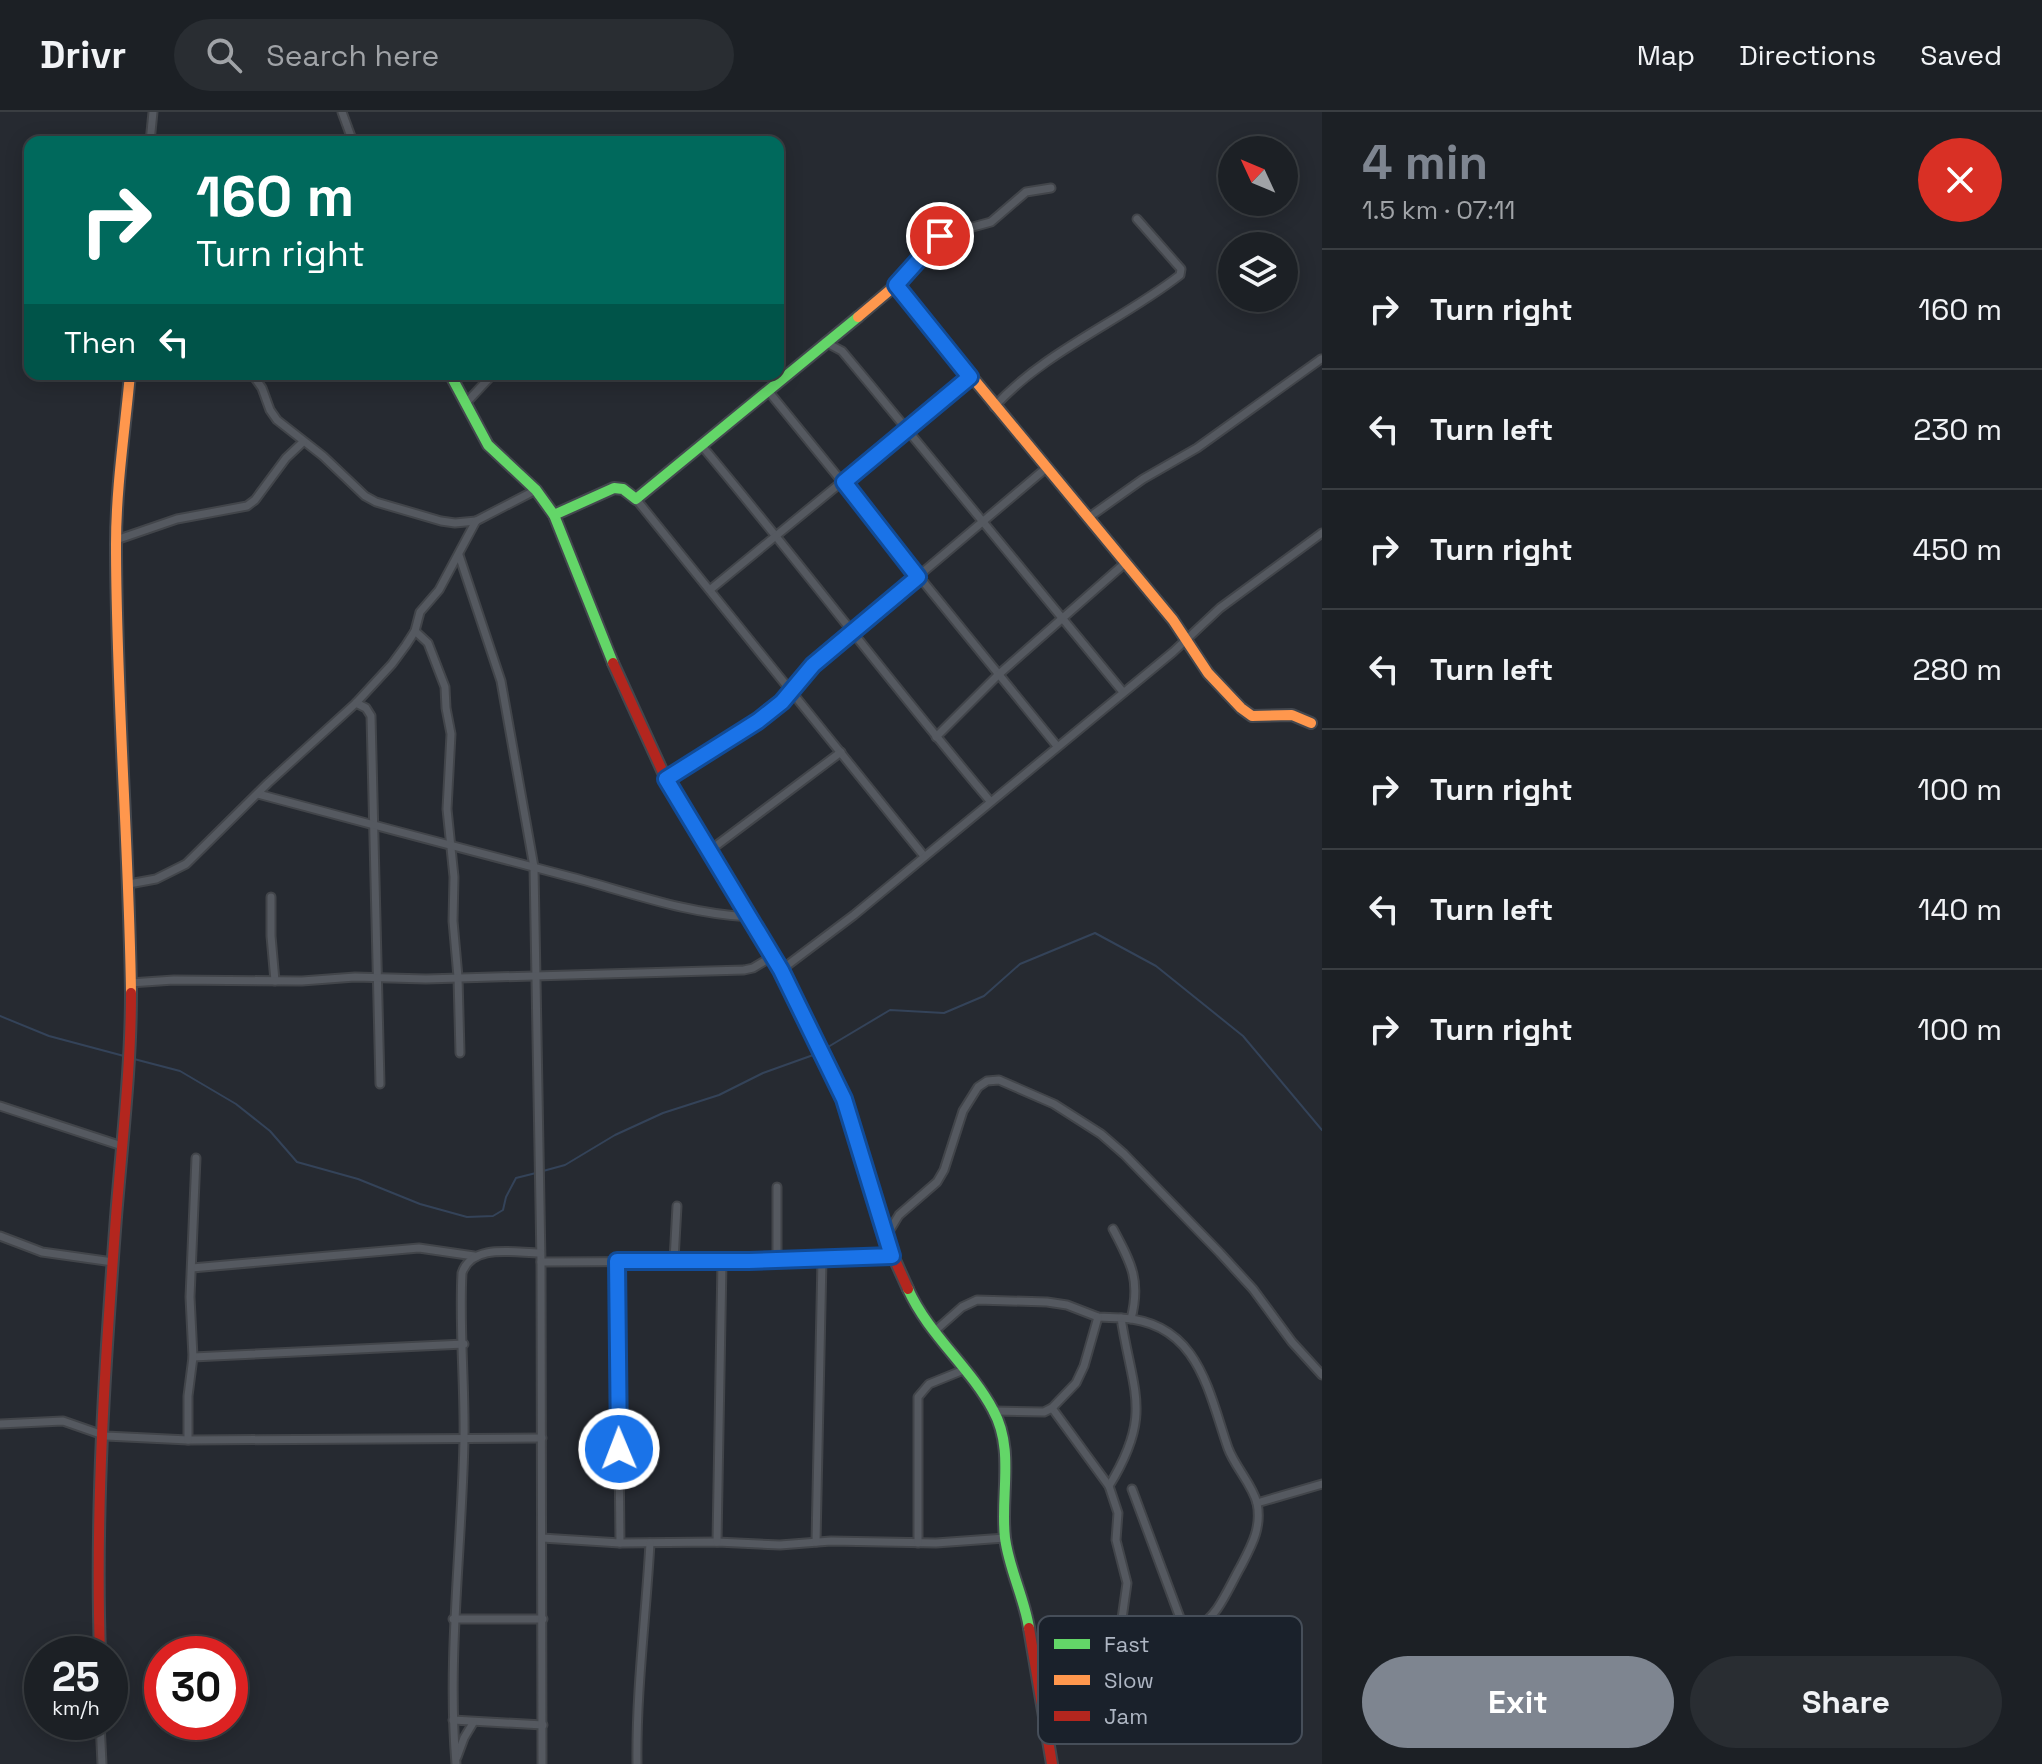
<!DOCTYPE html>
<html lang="en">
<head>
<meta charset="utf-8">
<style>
  :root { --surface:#1c2025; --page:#292d32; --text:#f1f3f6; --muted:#a0a3a7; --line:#3a3e42; --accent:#7e8590 }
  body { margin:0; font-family:"Space Grotesk",sans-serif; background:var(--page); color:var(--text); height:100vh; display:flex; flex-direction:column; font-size:30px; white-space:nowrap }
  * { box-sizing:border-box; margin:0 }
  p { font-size:26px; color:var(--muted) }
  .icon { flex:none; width:44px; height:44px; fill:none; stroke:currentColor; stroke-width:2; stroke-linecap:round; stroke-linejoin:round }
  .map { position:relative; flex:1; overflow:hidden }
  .details { display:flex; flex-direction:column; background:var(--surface); width:720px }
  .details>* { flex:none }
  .hud { position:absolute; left:24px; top:24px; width:760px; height:244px; border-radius:16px; box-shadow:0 4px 20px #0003,0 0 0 2px var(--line); background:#00695c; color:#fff; overflow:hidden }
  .needle { width:52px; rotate:314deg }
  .fabs { position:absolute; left:1218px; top:24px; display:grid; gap:16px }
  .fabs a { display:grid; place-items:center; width:80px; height:80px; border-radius:50%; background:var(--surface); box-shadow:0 4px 20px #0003,0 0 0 2px var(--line); font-size:40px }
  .speed { position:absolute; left:24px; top:1524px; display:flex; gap:16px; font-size:40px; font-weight:700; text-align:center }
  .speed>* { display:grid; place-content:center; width:104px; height:104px; border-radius:50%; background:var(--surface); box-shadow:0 4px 20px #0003,0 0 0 2px var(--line); line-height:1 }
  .speed small { font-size:20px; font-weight:400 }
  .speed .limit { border:12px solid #d22; background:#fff; color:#111 }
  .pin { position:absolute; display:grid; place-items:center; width:68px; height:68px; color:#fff; margin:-34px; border:4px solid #fff; border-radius:50%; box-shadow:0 2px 8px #0007 }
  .me { position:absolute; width:88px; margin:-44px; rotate:359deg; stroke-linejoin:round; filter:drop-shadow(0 0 6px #0008) }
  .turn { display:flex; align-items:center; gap:28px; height:168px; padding:0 40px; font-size:36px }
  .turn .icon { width:104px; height:104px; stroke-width:2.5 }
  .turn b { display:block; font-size:56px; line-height:68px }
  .then { display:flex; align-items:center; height:76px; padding:0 40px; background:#0003; gap:16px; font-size:30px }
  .round { display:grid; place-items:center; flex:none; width:84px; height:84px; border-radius:42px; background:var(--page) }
  .summary { display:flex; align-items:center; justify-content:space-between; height:136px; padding:0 40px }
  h1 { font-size:48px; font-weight:600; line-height:60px; color:var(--accent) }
  .button { display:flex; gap:16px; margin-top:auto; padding:16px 40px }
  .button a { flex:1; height:92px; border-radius:48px; background:var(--accent); color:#fff; font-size:32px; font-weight:600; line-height:92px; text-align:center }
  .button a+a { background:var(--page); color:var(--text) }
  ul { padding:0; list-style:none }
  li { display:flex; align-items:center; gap:24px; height:120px; padding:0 40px; border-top:2px solid var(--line) }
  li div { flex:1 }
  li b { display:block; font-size:30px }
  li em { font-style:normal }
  header { display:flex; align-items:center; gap:48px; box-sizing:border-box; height:112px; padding:0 40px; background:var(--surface); border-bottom:2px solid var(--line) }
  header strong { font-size:38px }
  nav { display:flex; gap:44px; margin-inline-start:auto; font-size:28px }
  .search { width:560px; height:72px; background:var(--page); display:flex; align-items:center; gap:20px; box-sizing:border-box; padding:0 28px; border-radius:44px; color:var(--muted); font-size:30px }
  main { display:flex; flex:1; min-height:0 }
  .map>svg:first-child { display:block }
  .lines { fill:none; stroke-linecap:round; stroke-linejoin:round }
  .stream { stroke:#344359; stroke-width:2 }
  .street-casing { stroke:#42454a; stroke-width:11 }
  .fast-casing { stroke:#43474e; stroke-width:14 }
  .slow-casing { stroke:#43474e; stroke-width:14 }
  .jam-casing { stroke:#43474e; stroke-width:14 }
  .street { stroke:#555960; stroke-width:7 }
  .fast { stroke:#63d668; stroke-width:10 }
  .slow { stroke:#ff974d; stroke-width:10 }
  .jam { stroke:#b3261e; stroke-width:10 }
  .route-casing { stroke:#114b97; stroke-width:20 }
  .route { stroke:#1a73e8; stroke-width:14 }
  .key { fill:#1a212b; stroke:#464e59; stroke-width:2 }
  .key-label { font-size:22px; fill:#aeb6c3 }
</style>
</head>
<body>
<header>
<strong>Drivr</strong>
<div class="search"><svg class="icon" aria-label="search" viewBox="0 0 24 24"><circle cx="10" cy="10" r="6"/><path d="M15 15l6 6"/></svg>Search here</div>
<nav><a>Map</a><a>Directions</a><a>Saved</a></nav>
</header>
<main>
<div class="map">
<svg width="1322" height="1652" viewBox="0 0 1322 1652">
  <rect width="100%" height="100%" fill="#262a31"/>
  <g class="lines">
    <g class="stream">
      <path d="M0,904L49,924L124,944"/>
      <path d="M828,935L890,898L944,901L984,884L1020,852L1095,821L1156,854L1243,924L1322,1018"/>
      <path d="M134,947L180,959L236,992L270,1019L297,1050L358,1067L420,1092L467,1105L493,1104L503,1098L506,1085L516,1066L536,1061"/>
      <path d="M543,1059L565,1053L615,1023L663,1001L719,983L763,961L816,942"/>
    </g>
    <g class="street-casing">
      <g id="street">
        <path d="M342,0L353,30"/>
        <path d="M150,30L153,0"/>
        <path d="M896,173L940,124L991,110L1026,80L1051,76"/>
        <path d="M825,230L842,239L872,275L1123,580"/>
        <path d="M252,262L262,276L270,298L277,308L323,344L365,384L376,390L441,409L455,411L476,409"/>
        <path d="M769,280L1057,634"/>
        <path d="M465,292L493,262"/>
        <path d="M994,295C1045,239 1121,209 1180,163L1181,157L1137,107"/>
        <path d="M702,334C800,451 892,573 990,689"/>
        <path d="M636,387L924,744"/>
        <path d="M1088,406L1143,367L1197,336L1321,247"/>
        <path d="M116,428L177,407L247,394L255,388L286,346L303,330"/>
        <path d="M459,443L501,569L534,755L541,1150"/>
        <path d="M711,477L970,265"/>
        <path d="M415,519L428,531L445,575L446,596L451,622L447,697L454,765L453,809L458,865L460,941"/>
        <path d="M356,591L366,596L371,604L380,972"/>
        <path d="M936,625L998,563L1124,452"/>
        <path d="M666,667L758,609L782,590L813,553L1045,357"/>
        <path d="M258,682C362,710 467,738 571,765C632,781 687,802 750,805"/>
        <path d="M709,739L841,640"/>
        <path d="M129,772L156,767L186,752L268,671L356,591L392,552L406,533L415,519L420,500L439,478L476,409L536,378"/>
        <path d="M271,785V824L275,869"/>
        <path d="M781,858L854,803L1173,540L1220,496L1322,421"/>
        <path d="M130,871L174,868L302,869L355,865L426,867L744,858L753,856L773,844"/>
        <path d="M0,994L122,1034"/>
        <path d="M777,1075V1148"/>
        <path d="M1113,1117C1131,1151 1141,1168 1131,1207"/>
        <path d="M0,1124L42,1140L113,1150"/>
        <path d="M885,1126L899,1103L937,1070L944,1058L963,999L978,975L987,969L999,968L1054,992L1101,1022L1124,1042L1220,1141L1253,1177L1292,1230L1322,1263"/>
        <path d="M674,1148L677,1094"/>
        <path d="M617,1149L620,1431"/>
        <path d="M192,1156L419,1136L474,1144"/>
        <path d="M936,1218L962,1195L977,1188L1047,1190L1067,1193L1098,1205L1121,1206C1133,1282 1153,1302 1109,1374L1118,1401L1116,1428L1127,1471L1118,1535L1108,1558L1082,1605L1048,1624"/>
        <path d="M193,1245L464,1232"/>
        <path d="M1052,1296L1109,1374"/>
        <path d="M994,1299L1044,1300L1052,1296L1076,1271L1084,1254L1098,1205"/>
        <path d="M0,1312L63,1309L106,1324L188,1328L542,1326"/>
        <path d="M188,1328V1284L193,1245L190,1185L196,1046"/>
        <path d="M1132,1377L1186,1522"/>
        <path d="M1257,1391L1322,1372"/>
        <path d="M542,1426L620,1431L717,1430L780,1433L831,1429L936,1431L1005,1426"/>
        <path d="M717,1430L722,1149"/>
        <path d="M816,1430L822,1147"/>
        <path d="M918,1431V1285L929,1272L966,1257"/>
        <path d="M453,1507H543"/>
        <path d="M1118,1535C1153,1534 1194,1529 1217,1497C1226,1484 1233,1468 1241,1454C1252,1433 1262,1415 1257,1391C1252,1372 1235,1355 1228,1336C1208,1278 1198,1210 1121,1206"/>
        <path d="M453,1608L543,1613"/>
        <path d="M100,1610L102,1652"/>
        <path d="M457,1645L464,1626L473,1611"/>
        <path d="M456,1652C447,1543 462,1436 464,1327C465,1272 459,1215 462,1161C472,1131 515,1141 540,1141"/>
        <path d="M542,1652L541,1150L749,1149L892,1144"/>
        <path d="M637,1652C636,1578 646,1504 650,1431"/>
      </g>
    </g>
    <g class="fast-casing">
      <g id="fast">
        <path d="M450,262L488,333L536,378L554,403L613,551"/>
        <path d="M554,403L614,376L623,377L636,387L858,205"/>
        <path d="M908,1177C928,1222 970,1255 993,1298C1015,1337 1000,1384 1005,1426C1009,1457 1024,1485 1029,1516"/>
      </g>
    </g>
    <g class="slow-casing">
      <g id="slow">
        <path d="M858,205L896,173L1173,508L1208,561L1241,596L1252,604L1292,603L1311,611"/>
        <path d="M130,262C125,318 116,375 116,432C116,581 129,731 131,881"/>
      </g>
    </g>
    <g class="jam-casing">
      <g id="jam">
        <path d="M613,551L666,667L781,858L844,987L885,1126L908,1177"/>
        <path d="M1029,1516L1052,1652"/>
        <path d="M100,1542C95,1397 105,1250 116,1105C122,1030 131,956 131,881"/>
      </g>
    </g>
    <use href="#street" class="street"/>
    <use href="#fast" class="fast"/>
    <use href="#slow" class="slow"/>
    <use href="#jam" class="jam"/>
  </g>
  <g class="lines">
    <g class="route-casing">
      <path id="route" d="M619,1337L617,1149H749L892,1144L844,987L781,858L666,667L758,609L782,590L813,553L918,465L844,370L970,265L896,173L940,124"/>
    </g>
    <use href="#route" class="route"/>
  </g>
  <rect x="1038" y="1504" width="264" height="128" rx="12" class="key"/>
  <rect x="1054" y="1527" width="36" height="10" fill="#63d668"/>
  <rect x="1054" y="1563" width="36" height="10" fill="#ff974d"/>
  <rect x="1054" y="1599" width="36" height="10" fill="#b3261e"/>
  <g class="key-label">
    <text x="1104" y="1540">Fast</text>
    <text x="1104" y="1576">Slow</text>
    <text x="1104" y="1612">Jam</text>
  </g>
</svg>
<div class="fabs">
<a><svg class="needle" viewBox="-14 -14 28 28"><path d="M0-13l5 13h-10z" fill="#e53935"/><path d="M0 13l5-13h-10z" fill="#a0a3a7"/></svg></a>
<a><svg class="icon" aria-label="layers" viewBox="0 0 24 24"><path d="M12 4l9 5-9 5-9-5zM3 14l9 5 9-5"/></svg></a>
</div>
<div class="speed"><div>25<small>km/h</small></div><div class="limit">30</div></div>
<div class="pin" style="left:940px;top:124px;background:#d93025"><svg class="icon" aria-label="arrive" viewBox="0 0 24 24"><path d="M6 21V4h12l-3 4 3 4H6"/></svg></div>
<svg class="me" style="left:619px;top:1337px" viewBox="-20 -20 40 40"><circle r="17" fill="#1a73e8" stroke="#fff" stroke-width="3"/><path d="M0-11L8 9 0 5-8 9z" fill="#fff"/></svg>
<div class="hud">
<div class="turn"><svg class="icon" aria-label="right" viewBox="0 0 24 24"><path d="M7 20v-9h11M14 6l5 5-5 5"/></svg><div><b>160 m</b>Turn right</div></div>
<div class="then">Then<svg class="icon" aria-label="left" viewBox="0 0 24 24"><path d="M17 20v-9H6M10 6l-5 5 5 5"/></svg></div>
</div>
</div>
<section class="details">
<div class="summary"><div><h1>4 min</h1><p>1.5 km · 07:11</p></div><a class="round" style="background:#d93025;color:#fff"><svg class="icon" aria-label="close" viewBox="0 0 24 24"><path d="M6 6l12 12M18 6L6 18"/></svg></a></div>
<ul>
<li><svg class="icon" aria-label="right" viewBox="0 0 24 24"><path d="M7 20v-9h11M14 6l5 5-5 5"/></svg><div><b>Turn right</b></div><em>160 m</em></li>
<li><svg class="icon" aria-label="left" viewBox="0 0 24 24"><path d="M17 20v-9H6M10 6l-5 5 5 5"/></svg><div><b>Turn left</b></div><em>230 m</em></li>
<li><svg class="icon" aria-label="right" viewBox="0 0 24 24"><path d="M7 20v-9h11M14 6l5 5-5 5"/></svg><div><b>Turn right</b></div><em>450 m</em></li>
<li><svg class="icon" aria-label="left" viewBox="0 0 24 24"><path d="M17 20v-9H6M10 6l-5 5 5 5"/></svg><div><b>Turn left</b></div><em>280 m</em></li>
<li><svg class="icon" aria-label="right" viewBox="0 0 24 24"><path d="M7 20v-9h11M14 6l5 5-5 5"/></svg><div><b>Turn right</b></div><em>100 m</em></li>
<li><svg class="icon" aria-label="left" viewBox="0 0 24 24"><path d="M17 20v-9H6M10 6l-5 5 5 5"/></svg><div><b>Turn left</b></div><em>140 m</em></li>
<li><svg class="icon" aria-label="right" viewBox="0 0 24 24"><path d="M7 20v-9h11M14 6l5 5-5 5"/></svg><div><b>Turn right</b></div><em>100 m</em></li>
</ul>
<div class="button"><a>Exit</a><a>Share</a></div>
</section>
</main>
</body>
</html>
